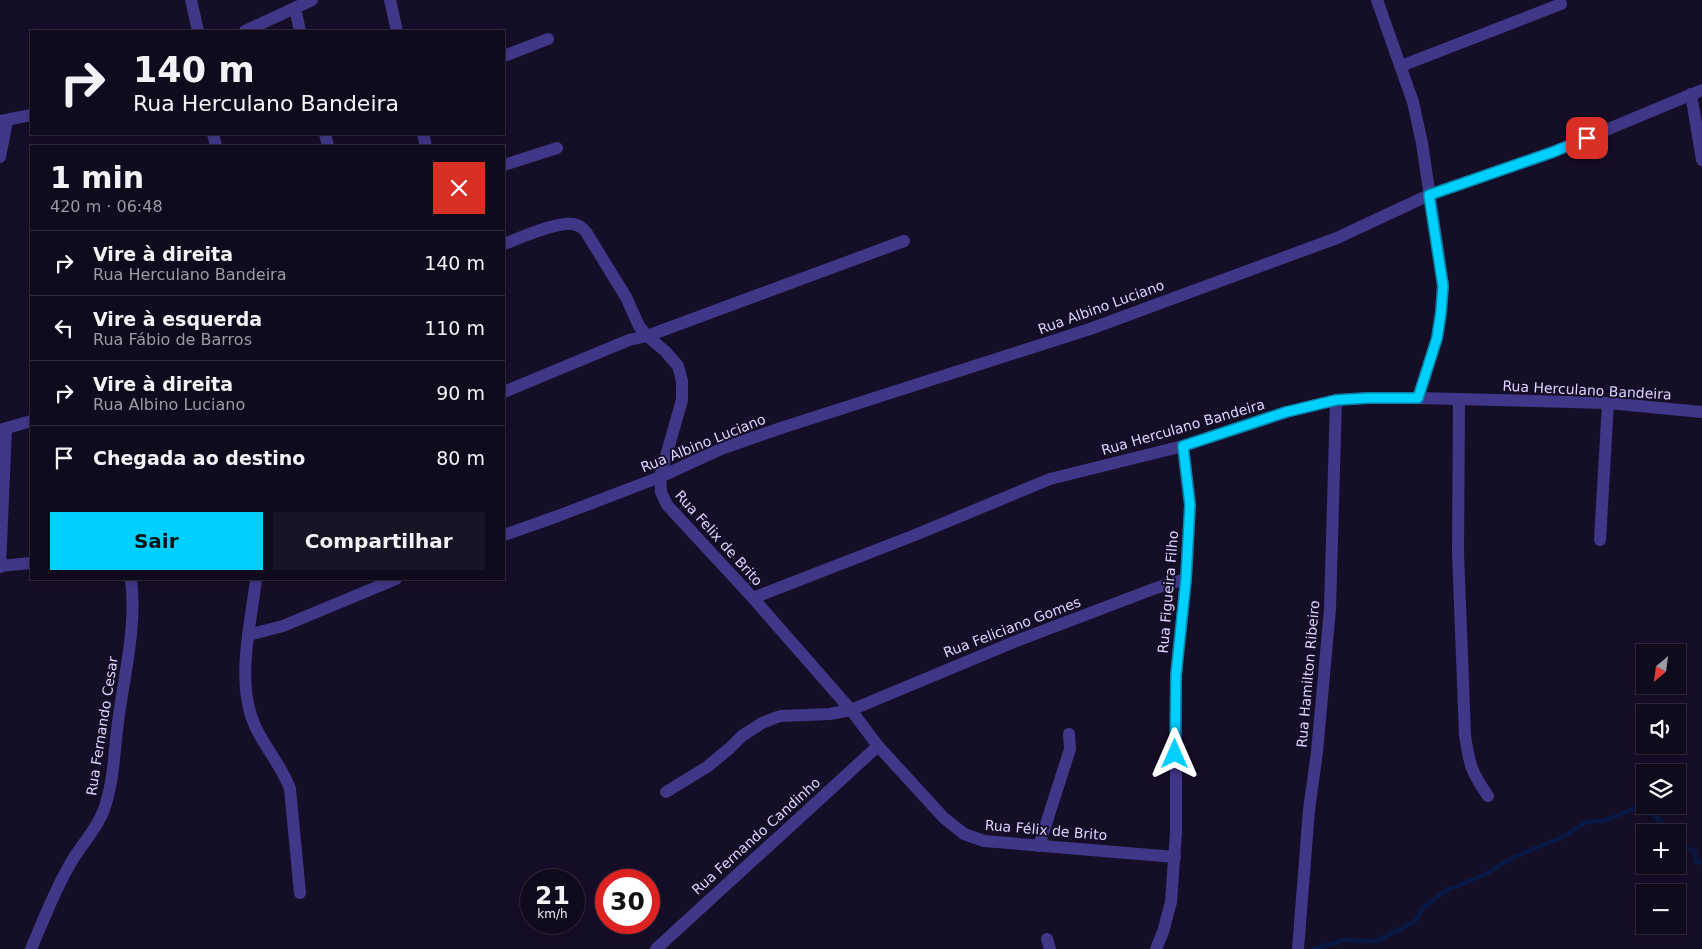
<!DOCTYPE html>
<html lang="pt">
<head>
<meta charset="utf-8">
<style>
  :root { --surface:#100a1d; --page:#191326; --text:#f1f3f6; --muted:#9c9aa4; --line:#302b3b; --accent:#00d0ff }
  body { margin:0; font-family:"DejaVu Sans",sans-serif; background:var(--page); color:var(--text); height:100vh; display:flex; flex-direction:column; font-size:19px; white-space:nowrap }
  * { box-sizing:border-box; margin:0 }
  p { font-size:16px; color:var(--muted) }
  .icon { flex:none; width:28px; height:28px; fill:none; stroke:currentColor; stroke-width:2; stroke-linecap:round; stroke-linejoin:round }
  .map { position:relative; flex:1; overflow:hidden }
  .drawer { position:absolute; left:30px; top:145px; width:475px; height:435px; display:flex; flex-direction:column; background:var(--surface); border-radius:0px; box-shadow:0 2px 8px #0003,0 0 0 1px var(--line) }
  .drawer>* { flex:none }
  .hud { position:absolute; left:30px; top:30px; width:475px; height:105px; border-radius:0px; box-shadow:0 2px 8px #0003,0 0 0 1px var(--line); background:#100a1d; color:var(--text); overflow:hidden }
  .needle { width:32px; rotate:209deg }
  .tools { position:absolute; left:1636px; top:644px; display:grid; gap:10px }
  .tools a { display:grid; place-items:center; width:50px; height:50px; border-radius:0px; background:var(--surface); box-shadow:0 2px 8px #0003,0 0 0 1px var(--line); font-size:25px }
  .speed { position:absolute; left:520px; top:869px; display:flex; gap:10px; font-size:25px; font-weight:700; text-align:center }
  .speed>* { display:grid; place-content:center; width:65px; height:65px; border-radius:50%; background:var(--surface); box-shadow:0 2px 8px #0003,0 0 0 1px var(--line); line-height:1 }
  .speed small { font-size:12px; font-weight:400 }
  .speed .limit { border:8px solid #d22; background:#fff; color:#111 }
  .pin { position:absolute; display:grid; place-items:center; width:42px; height:42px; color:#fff; margin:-21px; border-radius:10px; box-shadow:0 2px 8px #0006 }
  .me { position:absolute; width:55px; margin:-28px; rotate:0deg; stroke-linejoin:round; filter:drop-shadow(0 0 4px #0008) }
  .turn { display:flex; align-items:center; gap:18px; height:105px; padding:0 20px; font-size:22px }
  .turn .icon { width:65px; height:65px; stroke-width:2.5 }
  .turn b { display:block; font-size:35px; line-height:42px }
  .round { display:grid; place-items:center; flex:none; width:52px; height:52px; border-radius:0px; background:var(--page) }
  .headline { display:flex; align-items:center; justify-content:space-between; height:85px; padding:0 20px }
  h1 { font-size:30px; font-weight:800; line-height:38px }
  .button { display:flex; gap:10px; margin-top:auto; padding:10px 20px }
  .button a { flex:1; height:58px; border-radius:0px; background:var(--accent); color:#111; font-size:20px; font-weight:800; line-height:58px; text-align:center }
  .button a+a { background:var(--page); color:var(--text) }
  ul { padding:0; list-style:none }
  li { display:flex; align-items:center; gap:15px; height:65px; padding:0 20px; border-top:1px solid var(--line) }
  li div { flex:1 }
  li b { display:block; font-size:19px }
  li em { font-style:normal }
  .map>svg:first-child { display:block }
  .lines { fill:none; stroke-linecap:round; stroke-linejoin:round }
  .stream { stroke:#081946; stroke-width:4.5 }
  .minor { stroke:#413788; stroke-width:12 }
  .route-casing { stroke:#0087a6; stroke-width:12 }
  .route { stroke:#00d0ff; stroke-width:9 }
  .labels { text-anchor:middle; stroke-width:4; stroke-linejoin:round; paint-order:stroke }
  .street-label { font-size:14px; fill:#ddd4ff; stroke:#150e27 }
</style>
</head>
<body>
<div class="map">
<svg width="1702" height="949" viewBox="0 0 1702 949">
  <rect width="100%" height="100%" fill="#150e27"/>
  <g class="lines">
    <g class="stream">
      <path d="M1678,841L1680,844L1695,852L1696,862H1702"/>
      <path d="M1314,949L1344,940L1377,941L1414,922L1425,906L1447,890L1484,875L1514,857L1565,836L1586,822L1604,821L1643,805L1672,832"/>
    </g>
    <g class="minor">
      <path d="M191,0L198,31"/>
      <path d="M390,0L397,31"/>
      <path d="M1377,0L1413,102L1422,143L1443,285L1441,312L1437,338L1418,398"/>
      <path d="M295,8L300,31"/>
      <path d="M245,31L312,0"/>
      <path d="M504,56L548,39"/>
      <path d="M1401,66L1561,4"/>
      <path d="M1691,94L1702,160"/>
      <path d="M0,121L31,115"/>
      <path d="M213,134L216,146"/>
      <path d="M325,134L328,146"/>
      <path d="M423,134L426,146"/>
      <path d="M0,157L7,121"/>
      <path d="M504,165L557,148"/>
      <path d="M504,244C520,238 557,221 573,224C579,225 583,228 586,232L626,297L639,326L647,336L665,351L678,366L682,381V400L660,477L661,492L667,505L753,598L851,710L878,746L944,818L964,834L984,841L1175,857"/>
      <path d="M504,392L629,340L647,336L904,241"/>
      <path d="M1459,399L1458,553L1465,735C1469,763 1471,772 1488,796"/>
      <path d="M0,430L31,421"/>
      <path d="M504,535L558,516L660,477L721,449L781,428L1090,329L1337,238L1429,195L1553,152L1702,90"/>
      <path d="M1600,540L1608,403"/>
      <path d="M0,566L31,563"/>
      <path d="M0,567L6,429"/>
      <path d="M256,579C251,624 235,682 255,726C265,748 282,766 290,789L300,893"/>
      <path d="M753,598L915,535L1050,479L1183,446L1287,412L1336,400L1368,398H1418L1608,403L1702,412"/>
      <path d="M248,635L283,626L396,579"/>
      <path d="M666,792L707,767L730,748L742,736L762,723L780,716L830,714L851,710L1014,642L1156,588L1186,579"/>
      <path d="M1039,846L1070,749L1069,734"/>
      <path d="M1047,939L1050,949"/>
      <path d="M31,949C43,921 54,892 69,866C79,847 95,832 103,812C114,784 114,751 118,722C124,675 137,627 131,579"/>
      <path d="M656,949L878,746"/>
      <path d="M1156,949L1163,932L1171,902L1176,832V675L1186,579L1190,505L1183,446"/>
      <path d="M1298,949L1309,810L1317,752L1330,609L1336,400"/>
    </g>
  </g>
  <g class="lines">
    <g class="route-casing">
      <path id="route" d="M1175,754L1176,675L1186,579L1190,505L1183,446L1286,412L1336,400L1368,398H1418L1437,338L1441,312L1443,286L1429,195L1553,152L1587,138"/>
    </g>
    <use href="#route" class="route"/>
  </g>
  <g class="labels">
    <g class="street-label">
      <text transform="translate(1101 307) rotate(-20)" y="5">Rua Albino Luciano</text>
      <text transform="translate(1587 390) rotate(3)" y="5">Rua Herculano Bandeira</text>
      <text transform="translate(1183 427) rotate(-16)" y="5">Rua Herculano Bandeira</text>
      <text transform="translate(703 443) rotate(-22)" y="5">Rua Albino Luciano</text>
      <text transform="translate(719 538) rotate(48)" y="5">Rua Felix de Brito</text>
      <text transform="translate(1168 592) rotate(-85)" y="5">Rua Figueira Filho</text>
      <text transform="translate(1012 627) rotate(-21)" y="5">Rua Feliciano Gomes</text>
      <text transform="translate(1308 674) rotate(-85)" y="5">Rua Hamilton Ribeiro</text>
      <text transform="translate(102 726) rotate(-81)" y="5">Rua Fernando Cesar</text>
      <text transform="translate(1046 830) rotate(5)" y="5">Rua Félix de Brito</text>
      <text transform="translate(756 836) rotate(-42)" y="5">Rua Fernando Candinho</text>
    </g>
  </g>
</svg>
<div class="tools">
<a><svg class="needle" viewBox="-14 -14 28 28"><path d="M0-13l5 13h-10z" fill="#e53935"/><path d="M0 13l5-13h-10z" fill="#9c9aa4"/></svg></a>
<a><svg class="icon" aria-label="sound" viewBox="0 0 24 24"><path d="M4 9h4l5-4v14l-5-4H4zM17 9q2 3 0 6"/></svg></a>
<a><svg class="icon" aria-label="layers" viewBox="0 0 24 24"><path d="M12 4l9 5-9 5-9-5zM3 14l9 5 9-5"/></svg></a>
<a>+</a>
<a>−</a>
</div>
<div class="speed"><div>21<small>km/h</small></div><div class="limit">30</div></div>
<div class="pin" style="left:1587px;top:138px;background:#d93025"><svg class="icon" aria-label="arrive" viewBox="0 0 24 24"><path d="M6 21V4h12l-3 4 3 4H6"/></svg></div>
<svg class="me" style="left:1175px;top:754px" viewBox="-20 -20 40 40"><path d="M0-17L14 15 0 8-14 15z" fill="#00d0ff" stroke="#fff" stroke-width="4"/></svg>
<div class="hud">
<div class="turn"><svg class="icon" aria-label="right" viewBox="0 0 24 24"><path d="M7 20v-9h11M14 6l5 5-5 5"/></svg><div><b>140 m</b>Rua Herculano Bandeira</div></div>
</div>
<section class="drawer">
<div class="headline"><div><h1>1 min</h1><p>420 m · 06:48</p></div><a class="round" style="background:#d93025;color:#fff"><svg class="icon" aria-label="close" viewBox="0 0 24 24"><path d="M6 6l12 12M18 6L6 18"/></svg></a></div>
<ul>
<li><svg class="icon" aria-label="right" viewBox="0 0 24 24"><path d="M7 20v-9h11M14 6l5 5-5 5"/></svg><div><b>Vire à direita</b><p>Rua Herculano Bandeira</p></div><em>140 m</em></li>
<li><svg class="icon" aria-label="left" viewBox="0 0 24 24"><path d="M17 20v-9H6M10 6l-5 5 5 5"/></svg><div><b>Vire à esquerda</b><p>Rua Fábio de Barros</p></div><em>110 m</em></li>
<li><svg class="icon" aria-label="right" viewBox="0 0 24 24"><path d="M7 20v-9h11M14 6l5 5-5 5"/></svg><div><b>Vire à direita</b><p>Rua Albino Luciano</p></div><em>90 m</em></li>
<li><svg class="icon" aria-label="arrive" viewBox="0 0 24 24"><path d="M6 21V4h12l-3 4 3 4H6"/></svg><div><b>Chegada ao destino</b></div><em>80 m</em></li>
</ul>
<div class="button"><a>Sair</a><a>Compartilhar</a></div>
</section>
</div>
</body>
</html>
